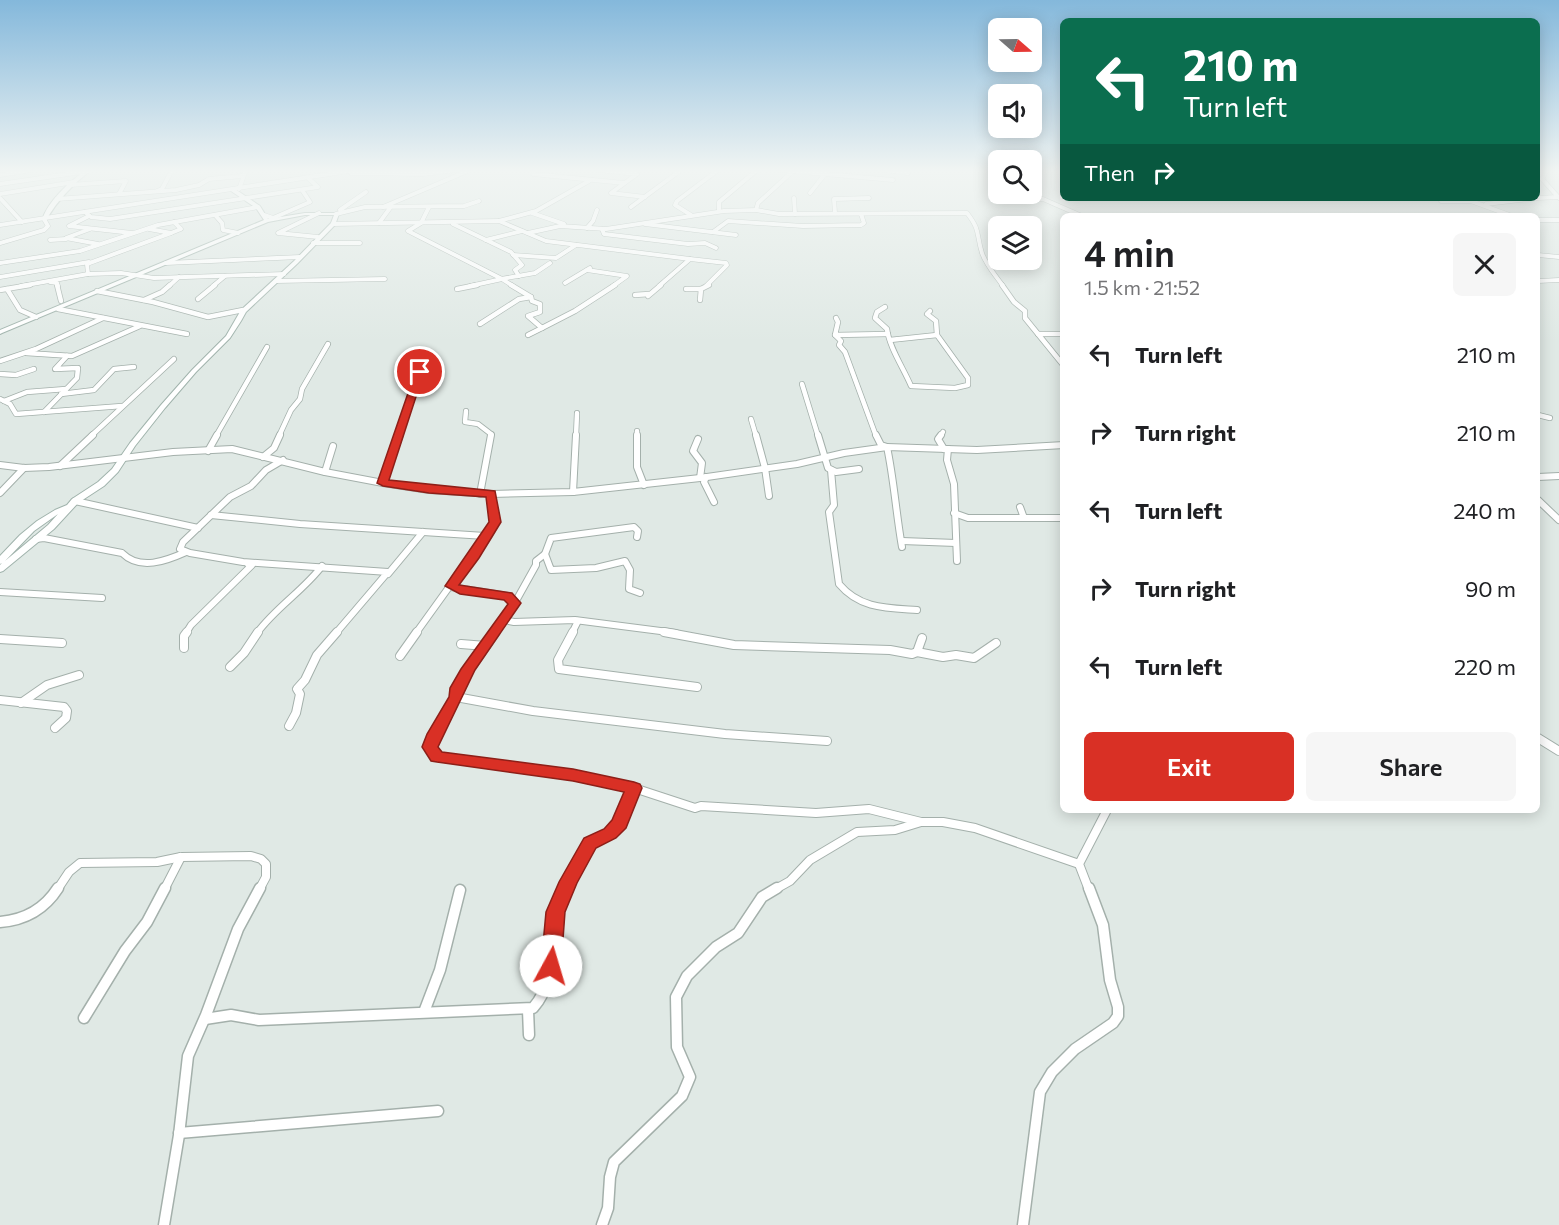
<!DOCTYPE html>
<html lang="en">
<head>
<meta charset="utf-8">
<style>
  :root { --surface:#fff; --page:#f6f6f6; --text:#202124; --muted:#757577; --accent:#d93025 }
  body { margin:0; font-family:Commissioner,sans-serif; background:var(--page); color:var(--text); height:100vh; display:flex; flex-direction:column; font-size:22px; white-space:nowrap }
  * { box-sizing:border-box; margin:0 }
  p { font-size:20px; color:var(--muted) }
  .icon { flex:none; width:33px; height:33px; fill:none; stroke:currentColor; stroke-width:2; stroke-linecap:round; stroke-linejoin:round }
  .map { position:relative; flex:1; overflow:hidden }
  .sheet { position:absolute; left:1060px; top:213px; width:480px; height:600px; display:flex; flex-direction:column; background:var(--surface); border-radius:9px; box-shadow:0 3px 15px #0003 }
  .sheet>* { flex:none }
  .top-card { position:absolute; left:1060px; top:18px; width:480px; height:183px; border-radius:9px; box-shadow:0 3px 15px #0003; background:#0b6e4f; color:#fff; overflow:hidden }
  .needle { width:39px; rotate:110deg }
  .controls { position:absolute; left:988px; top:18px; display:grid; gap:12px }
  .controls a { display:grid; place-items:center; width:54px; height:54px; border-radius:9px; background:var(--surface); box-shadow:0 3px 15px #0003; font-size:30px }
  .pin { position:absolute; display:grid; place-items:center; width:51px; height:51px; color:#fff; margin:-26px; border:3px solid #fff; border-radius:50%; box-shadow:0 2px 6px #0007 }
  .me { position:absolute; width:66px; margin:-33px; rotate:6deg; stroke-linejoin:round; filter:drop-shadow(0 0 4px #0008) }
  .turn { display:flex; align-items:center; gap:21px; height:126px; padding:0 24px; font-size:27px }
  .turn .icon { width:78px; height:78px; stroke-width:2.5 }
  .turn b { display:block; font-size:42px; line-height:51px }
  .then { display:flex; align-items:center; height:57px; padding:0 24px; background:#0003; gap:12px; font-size:22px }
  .round { display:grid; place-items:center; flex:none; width:63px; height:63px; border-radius:9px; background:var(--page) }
  .overview { display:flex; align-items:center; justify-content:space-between; height:102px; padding:0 24px }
  h1 { font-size:36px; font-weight:600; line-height:45px }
  .action { display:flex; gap:12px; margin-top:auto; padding:12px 24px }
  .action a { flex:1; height:69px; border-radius:9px; background:var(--accent); color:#fff; font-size:24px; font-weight:600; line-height:69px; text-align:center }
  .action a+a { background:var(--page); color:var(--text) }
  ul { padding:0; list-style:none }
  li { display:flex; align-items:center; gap:18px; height:78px; padding:0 24px }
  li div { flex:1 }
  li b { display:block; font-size:22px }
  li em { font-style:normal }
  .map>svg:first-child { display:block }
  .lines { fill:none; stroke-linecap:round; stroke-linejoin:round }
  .street-far4-casing { stroke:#a4b0ab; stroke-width:5 }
  .street-far3-casing { stroke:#a4b0ab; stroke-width:6 }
  .street-far2-casing { stroke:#a4b0ab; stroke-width:8 }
  .street-far1-casing { stroke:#a4b0ab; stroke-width:10 }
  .street-casing { stroke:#a4b0ab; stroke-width:13 }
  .secondary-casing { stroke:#a0b3ac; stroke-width:2 }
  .street-far4 { stroke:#fff; stroke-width:4 }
  .street-far3 { stroke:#fff; stroke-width:4.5 }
  .street-far2 { stroke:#fff; stroke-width:6 }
  .street-far1 { stroke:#fff; stroke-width:8 }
  .street { stroke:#fff; stroke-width:10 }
  .secondary { fill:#fff; fill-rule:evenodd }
  .route { fill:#d93025; stroke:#8d1f18; stroke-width:1.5 }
</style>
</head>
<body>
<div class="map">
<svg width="1559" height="1225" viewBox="0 0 1559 1225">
  <rect width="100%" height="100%" fill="#e0e9e5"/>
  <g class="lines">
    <g class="street-far4-casing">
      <g id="street-far4">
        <path d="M599,170L637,174"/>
        <path d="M781,170L825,174L810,193"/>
        <path d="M884,170L908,173"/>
        <path d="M1547,170L1542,179L1559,198"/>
        <path d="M1032,172L1034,170"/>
        <path d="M351,173L423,174L457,170"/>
        <path d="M533,174L624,183"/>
        <path d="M637,174L611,193L645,197"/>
        <path d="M825,174L893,180"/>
        <path d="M0,175L32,170"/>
        <path d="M0,184L88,171"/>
        <path d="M70,185L126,181L119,194"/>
        <path d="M239,189L246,170"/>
        <path d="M157,191L162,189L172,170"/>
        <path d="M0,194L74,182"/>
        <path d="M1020,194L1031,199H1043L1082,216"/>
        <path d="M0,198L22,222"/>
        <path d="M794,198L795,214"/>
        <path d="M1538,198L1558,197"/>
        <path d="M57,199L176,190L199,185L209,179L242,176"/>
        <path d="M1441,201H1471L1512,216"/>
        <path d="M1486,204L1537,198"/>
        <path d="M383,207L470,170"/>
        <path d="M429,207L421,223L408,231L502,279L470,286"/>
        <path d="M631,207L681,170"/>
        <path d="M340,210L366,192"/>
        <path d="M756,210L758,203L793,171"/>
        <path d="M719,211V202L757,170"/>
        <path d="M85,212L91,217L110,219L318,187L309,179"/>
        <path d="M532,213L564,224"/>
        <path d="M835,213L834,199L869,198"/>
        <path d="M336,214L365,207L464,206L479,201"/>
        <path d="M215,215L222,223L223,230L238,233"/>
        <path d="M264,215L273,218L310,202L302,190"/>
        <path d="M691,215L675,205L677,201L718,170"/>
        <path d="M89,216L69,226L132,233"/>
        <path d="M1538,220H1559"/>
        <path d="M499,221L536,211L589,181"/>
        <path d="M379,223L390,208"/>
        <path d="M333,224L499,221L546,241L690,259"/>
        <path d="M453,224L511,252L522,265L515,270L519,276"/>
        <path d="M645,224L736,235"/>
        <path d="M0,225L355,170"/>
        <path d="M587,228L593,221L597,210"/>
        <path d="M90,229L66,238L98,244"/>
        <path d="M602,229L604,234L688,244L705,243L716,248"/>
        <path d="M713,232L728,221L803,226L861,225L864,223L861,214"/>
        <path d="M171,233L181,229L174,222"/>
        <path d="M528,233L560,226L606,229L724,211L756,210L779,214L967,213C981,231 976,234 982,253C986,265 996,276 1003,286"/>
        <path d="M318,237L278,233L319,213"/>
        <path d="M50,240L66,239"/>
        <path d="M486,240L522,231"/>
        <path d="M0,243L44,230L48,226L44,219"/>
        <path d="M313,243H360"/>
        <path d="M513,255L556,258L576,245"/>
        <path d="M1538,255L1559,257"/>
        <path d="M0,263L80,251L158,225L258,207"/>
        <path d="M166,263L300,257"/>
        <path d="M587,270L627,276L613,286"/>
        <path d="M88,274L87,264L171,233L149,229"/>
        <path d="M0,277L89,262"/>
        <path d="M501,279L535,273L550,263"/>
        <path d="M502,279L513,286"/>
        <path d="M276,281L385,279"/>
        <path d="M1538,281L1559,280"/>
        <path d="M50,282L57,283L58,286"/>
        <path d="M565,283L590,268"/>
        <path d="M21,286L88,274L121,273L154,278L284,274"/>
        <path d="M169,286L179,277"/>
        <path d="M213,286L225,276"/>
        <path d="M659,286L690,259L726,263L727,265L706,286"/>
      </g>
    </g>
    <g class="street-far3-casing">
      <g id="street-far3">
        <path d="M57,285L61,301"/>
        <path d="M511,285L531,297L532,301L540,304V312L528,316L542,328L575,311L615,285"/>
        <path d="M1002,285L1014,302L1025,311V318L1064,366"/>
        <path d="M7,289L20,310L36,317"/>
        <path d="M457,289L477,285"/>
        <path d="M686,289H701"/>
        <path d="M0,290L30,285"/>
        <path d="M97,291L153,302L208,317L243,310"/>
        <path d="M635,295L649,294"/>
        <path d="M648,296L661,285"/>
        <path d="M198,299L215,285"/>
        <path d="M144,300L162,292L170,285"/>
        <path d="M700,300L701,289L709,285"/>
        <path d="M885,307L877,312L875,318L887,329C889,347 904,369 911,386L955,388L968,385V378L937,335L936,321L927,314L930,311"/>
        <path d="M58,309L187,334"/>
        <path d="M836,318L838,322L835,335L888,334"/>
        <path d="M480,324L519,299L531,297"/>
        <path d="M1038,334H1061"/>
        <path d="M528,335L542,328"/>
        <path d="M835,335L841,341L839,345L845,352L876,436"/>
        <path d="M890,340L937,335"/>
        <path d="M26,353L72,356L140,326"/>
        <path d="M0,361L36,349L103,318"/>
        <path d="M0,374L16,375L34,369"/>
        <path d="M802,384L818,436"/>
        <path d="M61,394L94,390L114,369L134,367"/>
        <path d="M0,399L10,404L16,414L122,406"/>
        <path d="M4,401L27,392L66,389"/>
        <path d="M466,411L465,422L478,424L491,434V436"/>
        <path d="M44,412L77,378L78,368L55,369L67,356"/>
        <path d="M1538,415L1550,418"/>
        <path d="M751,419L756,436"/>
        <path d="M637,431V436"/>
        <path d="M91,436L174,359"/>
        <path d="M216,436L267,347"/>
        <path d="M279,436L291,410L300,399L302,389L328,344"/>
        <path d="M399,436L421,374L404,372"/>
        <path d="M576,436L577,413"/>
        <path d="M940,436L943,432"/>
      </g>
    </g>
    <g class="street-far2-casing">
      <g id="street-far2">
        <path d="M637,435V467L644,485"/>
        <path d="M756,435L765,468L769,496"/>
        <path d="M818,435L828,468L836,472L859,469"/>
        <path d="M876,435L881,445L887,447C894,480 896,513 902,547"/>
        <path d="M941,435L938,439L944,449"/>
        <path d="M698,439L693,451L702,463L700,478"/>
        <path d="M948,449L947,460L954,484L957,561"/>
        <path d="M208,451L217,435"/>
        <path d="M263,457L274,448L280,435"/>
        <path d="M283,460L266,470L251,486L230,497L183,542L180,549L190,553L243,562L388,572L336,633"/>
        <path d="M0,465L24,468L49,467L173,452L232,449L325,472L383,483L429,490L491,494L573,492L700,478L797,464L844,453L887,447L977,450L1064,445"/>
        <path d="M60,466L93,435"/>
        <path d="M831,470L834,505L829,512L839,584C860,609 887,608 917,610"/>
        <path d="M325,472L333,446"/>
        <path d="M706,477L704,482L714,502"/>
        <path d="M1538,477L1559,476"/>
        <path d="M383,483L400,435"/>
        <path d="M573,492L576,435"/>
        <path d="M0,493L24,468"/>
        <path d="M480,494L491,435"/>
        <path d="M491,494C492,502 497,515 495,523C489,542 461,568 451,587L508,596L514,601V605"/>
        <path d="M1538,500L1559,520"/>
        <path d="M75,501L198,528"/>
        <path d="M954,513L968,518H1024L1020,507"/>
        <path d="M211,515L300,524L485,536"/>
        <path d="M1024,518H1064"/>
        <path d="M637,537L638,531L634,527L551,538L545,554L551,570L596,568L625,561L630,570L629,589L640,593"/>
        <path d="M36,539L44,538L122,553C140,571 166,561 186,552"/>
        <path d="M902,541L956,543"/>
        <path d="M388,574L423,532"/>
        <path d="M0,592L102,598"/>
        <path d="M507,617L509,621L514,622L575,620L676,633"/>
        <path d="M186,633L191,625L252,565L248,564"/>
        <path d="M257,633C276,607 303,591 322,566"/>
        <path d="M416,633L452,583"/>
        <path d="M495,633L507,617L536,565V561L545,554"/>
        <path d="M572,633L578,621"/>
      </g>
    </g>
    <g class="street-far1-casing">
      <g id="street-far1">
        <path d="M496,632L457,688L453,703L430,747L437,757L573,775L634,788L695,808L701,806L816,813L869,809L921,822H943L975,828L1079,864"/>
        <path d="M573,632L558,660L559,669L697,687"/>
        <path d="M664,632L734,645L890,650L912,654L917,652L922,638"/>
        <path d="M0,639L62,643"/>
        <path d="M461,644L486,646"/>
        <path d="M184,648V636L187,632"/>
        <path d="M917,652L943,657L956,655L974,658L996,643"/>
        <path d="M400,656L417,632"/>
        <path d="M230,667L244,653L258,632"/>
        <path d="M456,697L533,711L725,734L827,741"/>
        <path d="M0,700L64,707L67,711L66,718L55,728"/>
        <path d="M21,703L47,685L79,675"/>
        <path d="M289,726L296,713L300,694L297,689L305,680L317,655L337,632"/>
        <path d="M1538,738L1559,751"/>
        <path d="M57,890L69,872L80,863L157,862L181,857L251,856L261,859L266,864V877L259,890"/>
        <path d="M164,890L181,857"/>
        <path d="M564,890L586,847L594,840L613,831L618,825L634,788"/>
        <path d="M774,890L790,881L810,860L857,832L895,830L921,822"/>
        <path d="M1089,890L1079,864L1107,810"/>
      </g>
    </g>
    <g class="street-casing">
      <g id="street">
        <path d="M0,922C25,920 44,910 58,888"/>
        <path d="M528,1010L529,1035"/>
        <path d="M424,1012L440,970L460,890"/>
        <path d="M84,1018L125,951L147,922L165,888"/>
        <path d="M205,1019L231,1015L259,1020L533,1008C562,975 548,927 564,888"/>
        <path d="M179,1133L438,1111"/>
        <path d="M164,1225L179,1135L188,1056L206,1015L238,929L260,888"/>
        <path d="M602,1225L608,1208L610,1177L614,1162L682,1096L690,1077L677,1047L676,997L687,976L716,947L738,933L762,897L777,888"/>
        <path d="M1023,1225L1040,1092L1052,1072L1075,1049L1113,1023L1118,1016V1007L1110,980L1103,925L1089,888"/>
      </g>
    </g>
    <g class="secondary-casing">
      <g id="secondary">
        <path d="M86,170H91C72,185 58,200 46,220H42C48,201 69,182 86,170Z"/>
        <path d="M231,189H235L260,206L268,219L305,213H337L339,214L335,225L298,263L246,312L241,321L230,338L196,372L165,408L135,446L118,472L104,486L78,503L54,529L3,571L0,572V565L2,563L0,564V556L20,535L37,521L55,510L67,505L72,499L98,482L112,469L130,443L161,405L192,370L226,336L241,310L294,261L331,223L334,215H305L268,222L2,333L0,334V330L264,220L256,208L231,191ZM58,514L48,525L5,561L34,531Z"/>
      </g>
    </g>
    <use href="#street-far4" class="street-far4"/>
    <use href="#street-far3" class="street-far3"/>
    <use href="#street-far2" class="street-far2"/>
    <use href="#street-far1" class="street-far1"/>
    <use href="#street" class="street"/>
    <use href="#secondary" class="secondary"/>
  </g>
  <linearGradient id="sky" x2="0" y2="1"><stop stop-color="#84b8db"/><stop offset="0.5" stop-color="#f1f5f3"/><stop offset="1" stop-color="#f1f5f3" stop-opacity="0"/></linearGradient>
  <rect width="1559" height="342" fill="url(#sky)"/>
  <path class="route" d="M416,370L424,372L389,480L495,491L501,522L479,558L459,585L512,593L521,603L475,670L438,747L442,752L573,769L634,782L640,784L642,788L626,828L616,838L596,848L577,883L565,912L561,966L558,972L551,974L544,972L541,966L546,912L559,882L584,838L604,829L612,820L624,792L573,781L437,762L431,761L422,747L427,734L449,697L450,688L461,669L508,604L504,600L460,594L445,586L489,522L486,497L429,493L383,486L377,483Z"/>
</svg>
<div class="controls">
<a><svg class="needle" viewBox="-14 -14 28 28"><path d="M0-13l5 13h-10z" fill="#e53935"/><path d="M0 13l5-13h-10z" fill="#757577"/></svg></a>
<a><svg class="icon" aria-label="sound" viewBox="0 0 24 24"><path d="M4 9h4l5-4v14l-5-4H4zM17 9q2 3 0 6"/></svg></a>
<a><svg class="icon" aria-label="search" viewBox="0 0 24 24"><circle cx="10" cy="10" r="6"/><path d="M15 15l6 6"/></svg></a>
<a><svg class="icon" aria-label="layers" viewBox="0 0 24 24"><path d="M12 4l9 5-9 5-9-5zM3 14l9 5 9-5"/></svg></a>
</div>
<div class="pin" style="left:420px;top:372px;background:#d93025"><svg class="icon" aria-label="arrive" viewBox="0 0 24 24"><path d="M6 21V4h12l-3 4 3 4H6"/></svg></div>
<svg class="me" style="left:551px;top:966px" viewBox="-20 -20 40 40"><circle r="19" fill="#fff"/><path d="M0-13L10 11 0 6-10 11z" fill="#d93025"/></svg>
<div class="top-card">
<div class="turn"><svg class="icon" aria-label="left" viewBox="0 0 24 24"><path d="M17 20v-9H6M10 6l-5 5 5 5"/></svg><div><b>210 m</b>Turn left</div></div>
<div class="then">Then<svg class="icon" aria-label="right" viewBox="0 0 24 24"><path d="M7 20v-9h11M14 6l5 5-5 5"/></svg></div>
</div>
<section class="sheet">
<div class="overview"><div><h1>4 min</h1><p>1.5 km · 21:52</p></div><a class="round"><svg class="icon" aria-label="close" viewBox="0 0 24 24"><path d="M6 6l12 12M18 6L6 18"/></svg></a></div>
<ul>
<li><svg class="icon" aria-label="left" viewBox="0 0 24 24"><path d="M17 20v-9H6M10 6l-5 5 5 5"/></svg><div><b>Turn left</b></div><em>210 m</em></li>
<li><svg class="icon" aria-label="right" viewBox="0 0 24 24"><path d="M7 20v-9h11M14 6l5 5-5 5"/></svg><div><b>Turn right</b></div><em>210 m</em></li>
<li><svg class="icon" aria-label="left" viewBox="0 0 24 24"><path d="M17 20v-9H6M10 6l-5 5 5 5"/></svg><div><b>Turn left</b></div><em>240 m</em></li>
<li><svg class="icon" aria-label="right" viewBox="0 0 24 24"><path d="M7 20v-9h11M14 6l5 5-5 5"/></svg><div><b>Turn right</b></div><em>90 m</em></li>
<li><svg class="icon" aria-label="left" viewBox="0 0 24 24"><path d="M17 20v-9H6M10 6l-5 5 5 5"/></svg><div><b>Turn left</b></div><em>220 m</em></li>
</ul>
<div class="action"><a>Exit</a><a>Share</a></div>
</section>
</div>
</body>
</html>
